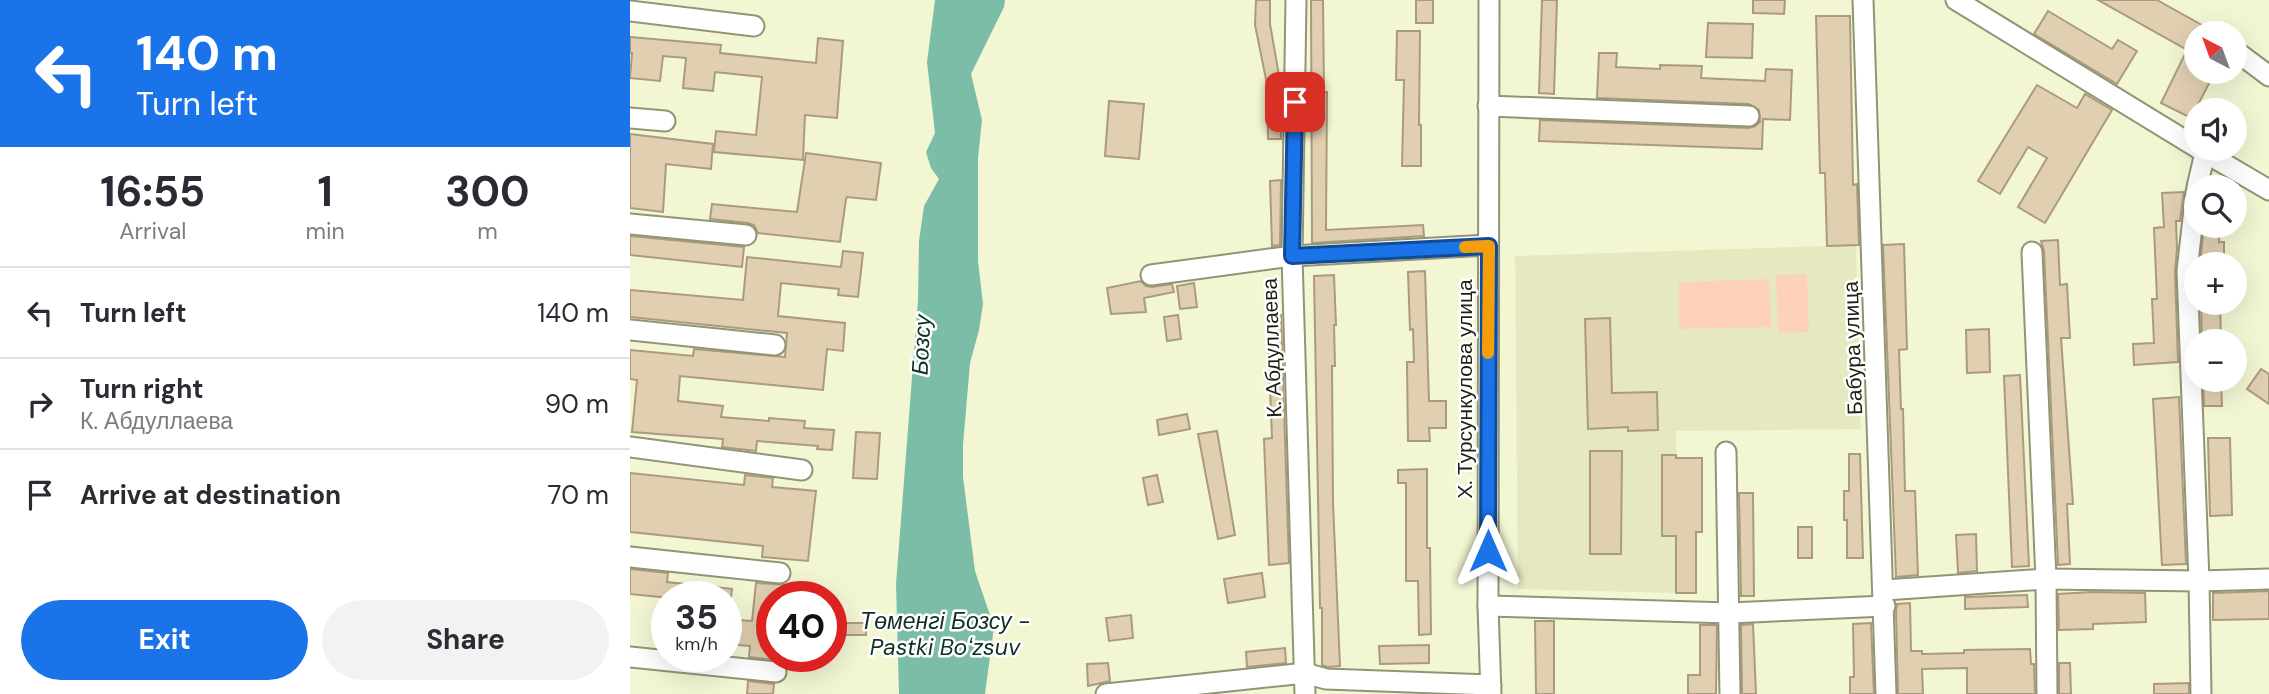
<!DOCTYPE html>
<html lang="en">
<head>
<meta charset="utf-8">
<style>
  :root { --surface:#fff; --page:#f2f2f3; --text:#2b2b33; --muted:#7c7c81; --line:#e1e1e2; --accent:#1a73e8 }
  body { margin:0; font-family:"DM Sans",sans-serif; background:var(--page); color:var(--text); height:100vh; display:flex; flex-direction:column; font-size:26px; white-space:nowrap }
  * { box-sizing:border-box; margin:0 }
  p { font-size:23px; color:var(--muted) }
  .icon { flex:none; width:38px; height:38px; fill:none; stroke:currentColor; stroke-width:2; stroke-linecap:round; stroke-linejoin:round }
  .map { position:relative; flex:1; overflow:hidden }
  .side { display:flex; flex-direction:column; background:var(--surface); width:630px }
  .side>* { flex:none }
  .guide { background:#1a73e8; color:#fff; overflow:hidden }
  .needle { width:46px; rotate:319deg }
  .fabs { position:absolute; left:1554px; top:21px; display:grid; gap:14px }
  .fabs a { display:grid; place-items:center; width:63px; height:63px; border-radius:50%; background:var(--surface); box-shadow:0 7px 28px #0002; font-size:35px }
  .speed { position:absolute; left:21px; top:581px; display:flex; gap:14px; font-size:35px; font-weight:700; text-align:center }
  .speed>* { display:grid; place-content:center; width:91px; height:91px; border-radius:50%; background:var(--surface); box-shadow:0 7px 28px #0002; line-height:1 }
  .speed small { font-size:18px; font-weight:400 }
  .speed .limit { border:10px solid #d22; background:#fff; color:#111 }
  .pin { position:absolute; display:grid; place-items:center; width:60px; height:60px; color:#fff; margin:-30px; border-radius:14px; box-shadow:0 4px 10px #0006 }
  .me { position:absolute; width:77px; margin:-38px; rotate:0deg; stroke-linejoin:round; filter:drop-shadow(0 0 5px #0008) }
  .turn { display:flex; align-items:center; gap:24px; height:147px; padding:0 21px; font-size:32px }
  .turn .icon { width:91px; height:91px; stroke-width:2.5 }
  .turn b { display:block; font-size:49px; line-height:60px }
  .eta { display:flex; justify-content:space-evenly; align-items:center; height:119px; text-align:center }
  .eta b { font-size:42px; font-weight:700; line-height:49px }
  .primary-button { display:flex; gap:14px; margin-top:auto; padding:14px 21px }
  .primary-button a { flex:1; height:80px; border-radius:42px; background:var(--accent); color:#fff; font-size:28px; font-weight:700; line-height:80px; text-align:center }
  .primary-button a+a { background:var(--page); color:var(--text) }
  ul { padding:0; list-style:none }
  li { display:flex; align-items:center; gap:21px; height:91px; padding:0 21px; border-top:2px solid var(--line) }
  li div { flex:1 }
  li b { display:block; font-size:26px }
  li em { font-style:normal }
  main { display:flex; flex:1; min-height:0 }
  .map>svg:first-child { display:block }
  .built { fill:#e6e9c0 }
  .green { fill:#fdd2b9 }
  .water { fill:#7bbda6 }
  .building { fill:#e1cfb1; stroke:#ab9b7e; stroke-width:2 }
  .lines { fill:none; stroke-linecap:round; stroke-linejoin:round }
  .minor-casing { stroke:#929575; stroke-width:23 }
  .minor { stroke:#fff; stroke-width:19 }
  .route-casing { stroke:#114b97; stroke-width:18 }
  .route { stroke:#1a73e8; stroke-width:12 }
  .slow { stroke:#f59e0b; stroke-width:12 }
  .labels { text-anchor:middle; stroke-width:5; stroke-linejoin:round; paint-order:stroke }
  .street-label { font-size:21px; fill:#1f2014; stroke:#fff }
  .water-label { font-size:23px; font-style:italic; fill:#103026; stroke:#fff }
</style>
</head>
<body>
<main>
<section class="side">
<div class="guide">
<div class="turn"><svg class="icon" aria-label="left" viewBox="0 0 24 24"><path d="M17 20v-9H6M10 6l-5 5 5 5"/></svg><div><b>140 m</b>Turn left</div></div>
</div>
<div class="eta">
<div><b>16:55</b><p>Arrival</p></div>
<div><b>1</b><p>min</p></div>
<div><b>300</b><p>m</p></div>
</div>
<ul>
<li><svg class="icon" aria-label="left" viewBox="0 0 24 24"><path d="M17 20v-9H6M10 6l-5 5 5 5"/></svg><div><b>Turn left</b></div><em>140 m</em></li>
<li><svg class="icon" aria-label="right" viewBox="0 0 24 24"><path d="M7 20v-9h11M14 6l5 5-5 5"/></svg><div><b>Turn right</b><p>К. Абдуллаева</p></div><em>90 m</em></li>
<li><svg class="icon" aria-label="arrive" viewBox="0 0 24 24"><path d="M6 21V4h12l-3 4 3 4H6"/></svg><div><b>Arrive at destination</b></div><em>70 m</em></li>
</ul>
<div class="primary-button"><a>Exit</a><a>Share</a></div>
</section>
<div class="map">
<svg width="1639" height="694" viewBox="0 0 1639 694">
  <rect width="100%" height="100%" fill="#f3f6d3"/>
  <path class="built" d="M1226,245L1231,429L1046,431V593L888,589L885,256Z"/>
  <g class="green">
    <path d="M1177,274L1179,332L1148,333L1146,275Z"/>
    <path d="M1139,279L1141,327L1049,329V282Z"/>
  </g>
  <path class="water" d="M305,0H375L374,7L341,74L352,120L348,158V261L353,304L349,330L340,363L333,445V477L345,571L364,627L355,694H269L266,584L288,300L289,241L294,206L309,179L301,168L296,152L305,133L297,62Z"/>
  <g class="building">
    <path d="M626,0H640V24L650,81L651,139H638L637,84L625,25Z"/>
    <path d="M681,0H693L694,92H697L696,230L793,225L794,236L682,243Z"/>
    <rect x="786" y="0" width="17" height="23"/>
    <path d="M912,0H927L924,94L909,93Z"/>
    <path d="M1123,0H1155L1154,14L1123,13Z"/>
    <path d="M1468,0H1527L1586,33H1566V72H1585L1561,118L1531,103L1557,50Z"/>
    <path d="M1418,11L1482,49L1488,40L1507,51L1487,84L1404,34Z"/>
    <path d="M1186,16H1220L1223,185L1227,184L1229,245L1197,246L1195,173H1190Z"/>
    <path d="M1078,23L1123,24L1122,58L1076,57Z"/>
    <path d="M767,31H790L789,125H791V166H772L774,80H766Z"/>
    <path d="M0,37L91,45L90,53L186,63L188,38L213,41L207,118L175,115L173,160L84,152L86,131L126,135L132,77L85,72L83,91L53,88L56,58L33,56L30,81L0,78L2,53H0Z"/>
    <path d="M969,53H987L986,67L1030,69V65L1072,66L1071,78L1135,81L1136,69L1162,70L1160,120L1133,119L1132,149L909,141L910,120L1119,128L1125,126L1130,122L1129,110L1119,104L967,98Z"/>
    <path d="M1407,85L1447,108L1455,94L1482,110L1415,223L1388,207L1417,158L1398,147L1370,194L1348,181Z"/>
    <path d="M479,101L514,104L509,159L475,156Z"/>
    <path d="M0,134L83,144L81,169L36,164L33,212L0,208Z"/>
    <path d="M176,153L251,163L246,200L217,197L216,199L210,242L128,233L124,225L118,223L80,219L82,204L167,212Z"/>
    <path d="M651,180L650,245L642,246L640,181Z"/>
    <path d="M1554,192L1550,221H1546L1547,249L1545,271L1548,362L1504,365L1503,344L1524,343L1522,299H1527L1524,228L1534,227L1532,193Z"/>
    <path d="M1574,226H1590L1589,242H1594V264H1570Z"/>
    <path d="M0,236L114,247L112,267L0,255Z"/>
    <path d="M1428,240L1430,285L1437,284L1440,338H1431L1443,504H1437L1440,564L1428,565L1414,251L1411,241Z"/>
    <path d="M1274,244L1277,349L1269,350L1271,409H1273L1275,491H1285L1288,575L1266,577L1253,245Z"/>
    <path d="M213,251L233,253L228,297L208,295L209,289L151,283L148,316L215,323L213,351L197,349L193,390L50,376L48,401L93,406L91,417L139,421V418L175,421L174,428L204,430L202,450L187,449L188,446L127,441L126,451L92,447L93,439L2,432L7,380L0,379V350L63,356L64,349L155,357L157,333L0,317V290L113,300L117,257L211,267Z"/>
    <path d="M795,271L799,401H816V428H799L800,441H778L777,362H784L783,329L780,330L778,272Z"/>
    <path d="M704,275L706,325H704L705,366H702L703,503L710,666L697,667L692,665V608H690L684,276Z"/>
    <path d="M511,281L516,286L522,287L542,284L544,292L514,298L516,312L481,314L477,288Z"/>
    <path d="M564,283L567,307L550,309L547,286Z"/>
    <path d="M1571,303H1590L1591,341H1572Z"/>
    <path d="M548,315L551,339L537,341L534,317Z"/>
    <path d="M637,315H651L659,563L639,565L634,439L642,438Z"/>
    <path d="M980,318L982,393L1027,392L1028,430L998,431V427L958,429L955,319Z"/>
    <path d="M1359,329L1360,372L1337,373L1336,330Z"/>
    <path d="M1631,369L1639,374V404L1617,389Z"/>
    <path d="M1390,375L1399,566L1382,567L1374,376Z"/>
    <path d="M1573,380H1591L1592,406H1574Z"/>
    <path d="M1549,397L1556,564L1532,565L1523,399Z"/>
    <path d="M557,414L560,429L529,435L527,420Z"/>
    <path d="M587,431L605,535L588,539L568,434Z"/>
    <path d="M226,432L250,433L247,479L223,478Z"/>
    <path d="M1578,438H1600L1602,515L1580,516Z"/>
    <path d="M960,451H992L991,554H960Z"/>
    <path d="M1219,454H1230L1233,558H1217V520H1214V491H1219Z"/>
    <path d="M1032,455H1046V458H1072V532H1066V593H1046V536H1032Z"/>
    <path d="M797,469V548H800L801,634L789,635L788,581H776V483H768V470Z"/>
    <path d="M0,473L114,485L115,475L143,478L142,487L186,491L178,561L132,557L133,546L0,532Z"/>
    <path d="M527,475L533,502L518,505L513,478Z"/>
    <path d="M1109,493H1123L1124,596H1111Z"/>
    <rect x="1168" y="527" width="14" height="31"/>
    <path d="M1346,534L1347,571L1328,573L1326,535Z"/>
    <path d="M0,569L38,573L37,582L102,589L101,597H30L0,594Z"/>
    <path d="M632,573L635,597L598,603L594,579Z"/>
    <path d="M126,583L175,586L174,597H142V656H146V660L119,657L120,646L96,644V619L122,621Z"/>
    <path d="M1639,591V619L1583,620V593Z"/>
    <path d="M1462,592L1515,593L1516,622L1463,624V629L1429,630L1428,594Z"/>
    <path d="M1397,595L1398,607L1335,609V597Z"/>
    <path d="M1280,603L1281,651H1292V654L1334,653V650L1400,649L1401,664H1404L1405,694H1337V668L1292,669L1293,694H1268L1266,612L1267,604Z"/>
    <path d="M501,615L503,638L479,641L476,618Z"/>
    <path d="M905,621H924V694H906Z"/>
    <rect x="213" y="623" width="23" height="12"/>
    <path d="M1241,623L1244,694H1220V677H1224L1223,624Z"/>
    <path d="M1123,624L1126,694H1112L1111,625Z"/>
    <path d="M1070,625H1087L1086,694H1058V675H1070Z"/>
    <path d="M799,645V663L750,664L749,646Z"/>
    <path d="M655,648L656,663L617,667L616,652Z"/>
    <path d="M478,663L480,681L458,686L457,664Z"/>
    <path d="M1429,663H1440L1441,694H1429Z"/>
    <path d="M118,681L144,684L143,694H117Z"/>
    <path d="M1559,683V694H1524V684Z"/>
  </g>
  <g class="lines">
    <g class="minor-casing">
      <g id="minor">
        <path d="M666,0L662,256L675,694"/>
        <path d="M859,0L858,606L861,694"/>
        <path d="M1233,0L1256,694"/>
        <path d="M1326,0L1566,147"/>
        <path d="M0,11L124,26"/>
        <path d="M1611,55L1639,76"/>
        <path d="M858,106L1119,116"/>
        <path d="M0,118L35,121"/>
        <path d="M1569,149L1639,190"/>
        <path d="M1567,187L1575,153"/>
        <path d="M1566,192L1557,271L1569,581L1571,694"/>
        <path d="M0,224L116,235"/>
        <path d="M1402,252L1416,579L1417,694"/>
        <path d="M521,275L662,256L858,245"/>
        <path d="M0,330L145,345"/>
        <path d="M0,447L172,470"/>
        <path d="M1096,452L1100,694"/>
        <path d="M0,557L150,573"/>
        <path d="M1255,590L1416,579L1569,581L1639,579"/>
        <path d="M858,606L1100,613L1255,606"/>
        <path d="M0,657L146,672"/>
        <path d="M476,694L675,673L696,679L861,685"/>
      </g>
    </g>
    <use href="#minor" class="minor"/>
  </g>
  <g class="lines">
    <g class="route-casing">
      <path id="route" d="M665,102L662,256L859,246L858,551"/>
    </g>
    <use href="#route" class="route"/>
    <path class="slow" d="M835,247L859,246L858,353"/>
  </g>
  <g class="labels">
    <g class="street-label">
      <text transform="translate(642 348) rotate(-92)" y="7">К. Абдуллаева</text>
      <text transform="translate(1223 348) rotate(-92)" y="7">Бабура улица</text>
      <text transform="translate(835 389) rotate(-90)" y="7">Х. Турсункулова улица</text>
    </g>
    <g class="water-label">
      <text transform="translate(291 345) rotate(-87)" y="8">Бозсу</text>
      <text x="315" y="629">Төменгі Бозсу -<tspan x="315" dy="26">Pastki Boʻzsuv</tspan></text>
    </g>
  </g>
</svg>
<div class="fabs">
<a><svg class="needle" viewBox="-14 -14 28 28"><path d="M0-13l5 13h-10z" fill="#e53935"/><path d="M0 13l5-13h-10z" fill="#7c7c81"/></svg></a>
<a><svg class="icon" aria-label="sound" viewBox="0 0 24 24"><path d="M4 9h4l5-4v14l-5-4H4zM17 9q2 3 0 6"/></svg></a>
<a><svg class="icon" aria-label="search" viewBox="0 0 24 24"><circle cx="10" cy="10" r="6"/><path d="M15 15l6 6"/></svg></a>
<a>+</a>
<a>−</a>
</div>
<div class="speed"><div>35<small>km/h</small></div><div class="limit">40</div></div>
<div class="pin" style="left:665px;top:102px;background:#d93025"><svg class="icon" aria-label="arrive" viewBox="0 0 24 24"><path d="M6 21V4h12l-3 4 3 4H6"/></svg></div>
<svg class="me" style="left:858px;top:551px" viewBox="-20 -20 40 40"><path d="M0-17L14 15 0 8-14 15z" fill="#1a73e8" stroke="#fff" stroke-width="4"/></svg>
</div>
</main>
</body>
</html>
